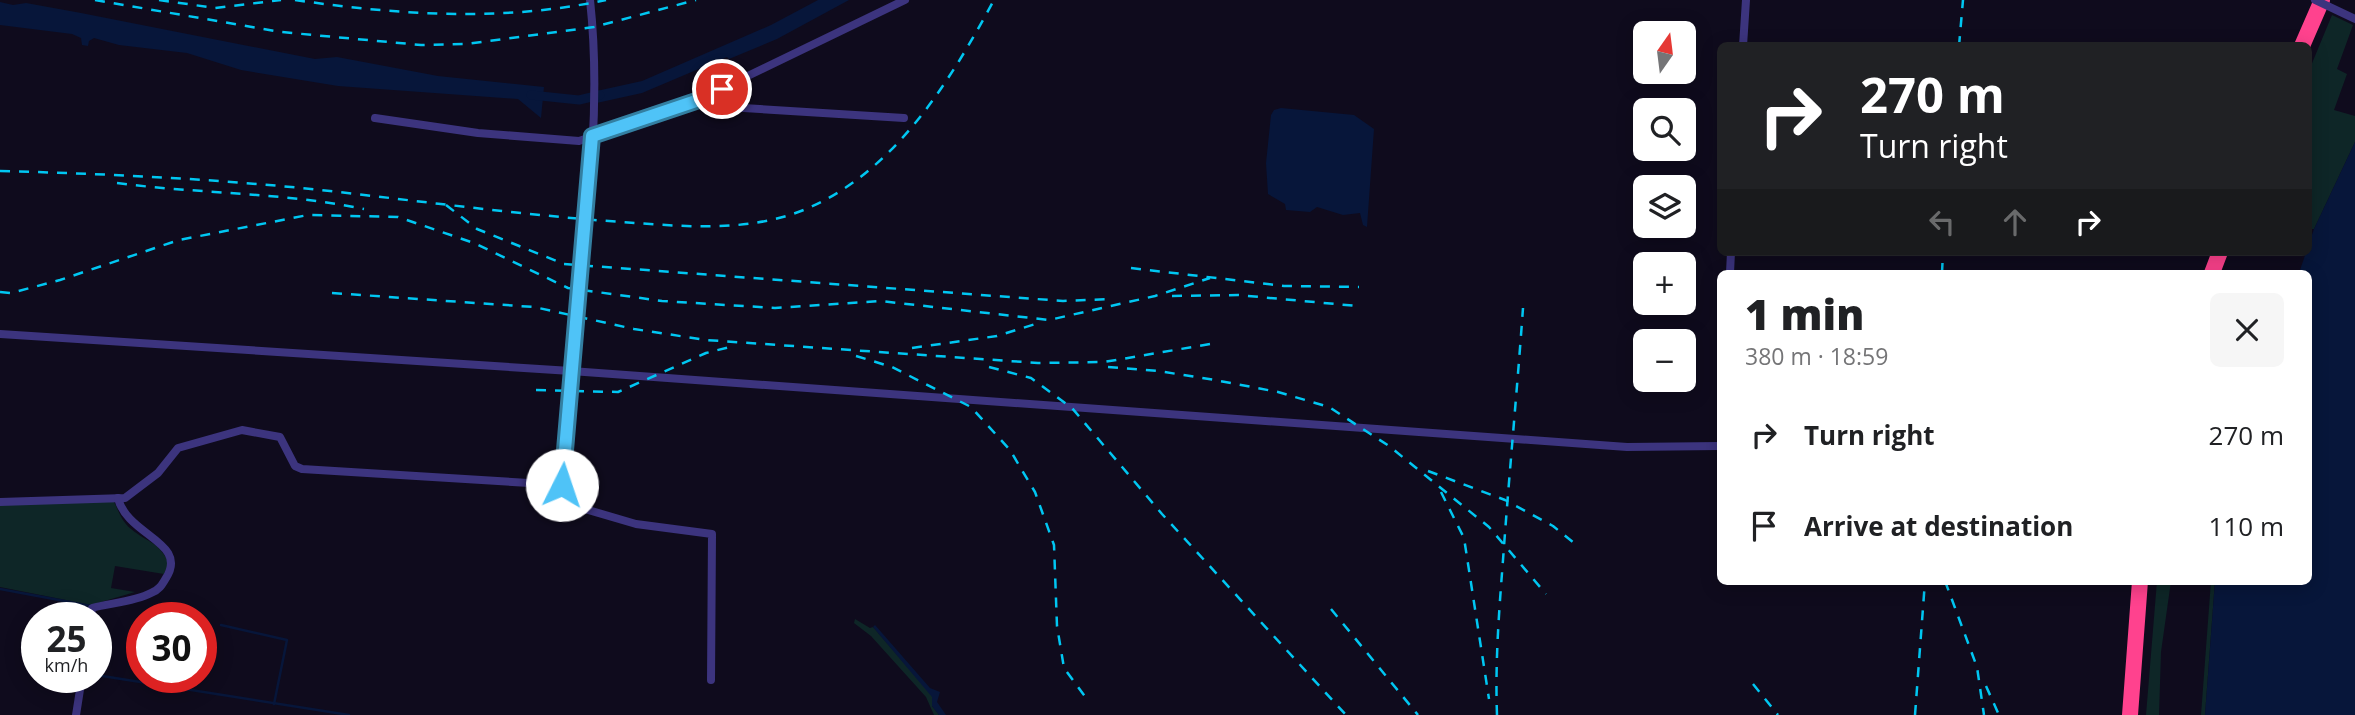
<!DOCTYPE html>
<html lang="en">
<head>
<meta charset="utf-8">
<style>
  :root { --surface:#fff; --page:#f6f6f6; --text:#202124; --muted:#757577 }
  body { margin:0; font-family:"Open Sans",sans-serif; background:var(--page); color:var(--text); height:100vh; display:flex; flex-direction:column; font-size:26px; white-space:nowrap }
  * { box-sizing:border-box; margin:0 }
  p { font-size:23px; color:var(--muted) }
  .icon { flex:none; width:38px; height:38px; fill:none; stroke:currentColor; stroke-width:2; stroke-linecap:round; stroke-linejoin:round }
  .map { position:relative; flex:1; overflow:hidden }
  .details { position:absolute; left:1717px; top:270px; width:595px; height:315px; display:flex; flex-direction:column; background:var(--surface); border-radius:10px; box-shadow:0 4px 18px #0003 }
  .details>* { flex:none }
  .banner { position:absolute; left:1717px; top:42px; width:595px; height:214px; border-radius:10px; box-shadow:0 4px 18px #0003; background:#202124; color:#fff; overflow:hidden }
  .needle { width:46px; rotate:14deg }
  .tools { position:absolute; left:1633px; top:21px; display:grid; gap:14px }
  .tools a { display:grid; place-items:center; width:63px; height:63px; border-radius:10px; background:var(--surface); box-shadow:0 4px 18px #0003; font-size:35px }
  .speed { position:absolute; left:21px; top:602px; display:flex; gap:14px; font-size:35px; font-weight:700; text-align:center }
  .speed>* { display:grid; place-content:center; width:91px; height:91px; border-radius:50%; background:var(--surface); box-shadow:0 4px 18px #0003; line-height:1 }
  .speed small { font-size:18px; font-weight:400 }
  .speed .limit { border:10px solid #d22; background:#fff; color:#111 }
  .pin { position:absolute; display:grid; place-items:center; width:60px; height:60px; color:#fff; margin:-30px; border:4px solid #fff; border-radius:50%; box-shadow:0 2px 7px #0007 }
  .me { position:absolute; width:77px; margin:-38px; rotate:4deg; stroke-linejoin:round; filter:drop-shadow(0 0 5px #0008) }
  .turn { display:flex; align-items:center; gap:24px; height:147px; padding:0 28px; font-size:32px }
  .turn .icon { width:91px; height:91px; stroke-width:2.5 }
  .turn b { display:block; font-size:49px; line-height:60px }
  .lanes { display:flex; align-items:center; height:66px; padding:0 28px; background:#0003; justify-content:center; gap:35px; direction:ltr }
  .lanes .off { opacity:.35 }
  .round { display:grid; place-items:center; flex:none; width:74px; height:74px; border-radius:10px; background:var(--page) }
  .overview { display:flex; align-items:center; justify-content:space-between; height:119px; padding:0 28px }
  h1 { font-size:42px; font-weight:800; line-height:52px }
  ul { padding:0; list-style:none }
  li { display:flex; align-items:center; gap:21px; height:91px; padding:0 28px }
  li div { flex:1 }
  li b { display:block; font-size:26px }
  li em { font-style:normal }
  .map>svg:first-child { display:block }
  .green { fill:#0e2627 }
  .water { fill:#07163a }
  .lines { fill:none; stroke-linecap:round; stroke-linejoin:round }
  .stream { stroke:#07163a; stroke-width:2.5 }
  .canal { stroke:#07163a; stroke-width:9 }
  .street { stroke:#3c347e; stroke-width:8 }
  .highway { stroke:#ff428e; stroke-width:16 }
  .rail { stroke:#00c7f2; stroke-width:2.5; stroke-dasharray:10 9; stroke-linecap:butt }
  .street-bridge { stroke:#3c347e; stroke-width:8 }
  .route-casing { stroke:#337fa1; stroke-width:18 }
  .route { stroke:#4fc3f7; stroke-width:12 }
</style>
</head>
<body>
<div class="map">
<svg width="2355" height="715" viewBox="0 0 2355 715">
  <rect width="100%" height="100%" fill="#0f0b1d"/>
  <g class="green">
    <path d="M2332,15L2353,25L2337,69L2347,74L2334,110L2355,116V142L2314,229H2308V73Z"/>
    <path d="M113,500C119,511 121,521 131,529C148,543 158,541 169,563L164,574L115,566L111,588L135,592L91,605L0,587V504Z"/>
    <path d="M2157,581H2171L2161,652L2159,715H2146Z"/>
    <path d="M2211,581H2215L2205,715H2201Z"/>
    <path d="M855,619L870,628L873,627L933,697L932,706L939,715H934L926,697L871,636L854,623Z"/>
  </g>
  <g class="water">
    <path d="M818,0H849L777,39L729,59L727,57L642,93L592,104V92L642,81L771,25Z"/>
    <path d="M0,2L13,5L26,3L81,13L315,59L337,57L438,76L544,87L541,118L518,99L338,86L241,70L187,53L119,45L94,38L89,41L88,46L82,45L81,38L72,34L0,25Z"/>
    <path d="M1281,108L1354,115L1374,129L1367,227L1363,225L1360,213L1343,215L1317,207L1310,212L1286,210L1285,204L1268,194L1266,163L1271,115L1274,110Z"/>
    <path d="M2355,142V715H2205L2215,581H2308V273H2299L2314,229Z"/>
    <path d="M875,625L930,688L940,692L937,702L946,715H939L932,706V697L873,627Z"/>
  </g>
  <g class="lines">
    <g class="stream">
      <path d="M0,589L91,606"/>
      <path d="M221,625L287,640L274,704"/>
      <path d="M96,675L349,715"/>
    </g>
    <path class="canal" d="M531,95L579,100L600,95"/>
    <g class="street">
      <path d="M590,0C608,162 565,323 562,485L571,505L636,524L712,534L711,680"/>
      <path d="M1743,46L1746,0"/>
      <path d="M699,100L711,106L904,118"/>
      <path d="M375,118L478,133L579,141L696,101L905,0"/>
      <path d="M1730,273L1731,252"/>
      <path d="M0,334L571,371L1627,447L1720,446"/>
      <path d="M0,502L125,498L158,473L178,448L242,430L280,437L295,466L302,469L562,485"/>
      <path d="M91,618L92,608C110,603 134,602 151,593C159,590 162,585 166,578C189,542 127,536 118,498"/>
      <path d="M76,715L82,677"/>
    </g>
    <g class="highway">
      <path d="M2302,46L2322,0"/>
      <path d="M2212,273L2220,252"/>
      <path d="M2130,715L2140,581"/>
    </g>
    <g class="rail">
      <path d="M95,0L281,32L421,45L466,44L594,27L696,0"/>
      <path d="M159,0L215,8L281,0"/>
      <path d="M295,0C400,15 502,22 606,0"/>
      <path d="M1959,46L1963,0"/>
      <path d="M0,171C111,174 220,179 330,191C427,202 523,215 621,222C680,226 744,233 801,211C893,175 949,83 994,0"/>
      <path d="M117,183C199,194 283,192 364,209"/>
      <path d="M446,205L477,229L564,264L1063,301L1112,299"/>
      <path d="M1131,268L1284,286L1359,287"/>
      <path d="M1942,273L1943,252"/>
      <path d="M0,292L11,293L60,280L179,240L308,215L398,217L474,243L568,288L662,301L775,308L880,301L1049,320L1155,296L1210,278"/>
      <path d="M332,293L534,307L634,329L706,340L1038,363L1104,362L1216,343"/>
      <path d="M1172,296L1238,295L1357,306"/>
      <path d="M912,348L997,336L1042,322"/>
      <path d="M856,356L892,367L971,407L1010,450L1035,492L1054,545L1057,626L1064,668L1089,702"/>
      <path d="M989,367L1031,378L1072,408L1162,514L1346,715"/>
      <path d="M1108,367L1158,371L1215,380L1278,392L1329,407L1389,446L1489,527L1546,594"/>
      <path d="M536,390L618,392L706,353L730,347"/>
      <path d="M1428,471L1505,500L1553,526L1574,543"/>
      <path d="M1441,492L1464,538L1489,699"/>
      <path d="M1945,581L1977,667L1984,715"/>
      <path d="M1331,609L1418,715"/>
      <path d="M1753,684L1778,715"/>
      <path d="M1986,686L1999,715"/>
      <path d="M1497,715C1495,663 1499,612 1503,560C1509,476 1517,392 1523,308"/>
      <path d="M1915,715L1925,581"/>
    </g>
    <path class="street-bridge" d="M2315,0L2355,19"/>
  </g>
  <g class="lines">
    <g class="route-casing">
      <path id="route" d="M562,485L592,136L696,101L722,89"/>
    </g>
    <use href="#route" class="route"/>
  </g>
</svg>
<div class="tools">
<a><svg class="needle" viewBox="-14 -14 28 28"><path d="M0-13l5 13h-10z" fill="#e53935"/><path d="M0 13l5-13h-10z" fill="#757577"/></svg></a>
<a><svg class="icon" aria-label="search" viewBox="0 0 24 24"><circle cx="10" cy="10" r="6"/><path d="M15 15l6 6"/></svg></a>
<a><svg class="icon" aria-label="layers" viewBox="0 0 24 24"><path d="M12 4l9 5-9 5-9-5zM3 14l9 5 9-5"/></svg></a>
<a>+</a>
<a>−</a>
</div>
<div class="speed"><div>25<small>km/h</small></div><div class="limit">30</div></div>
<div class="pin" style="left:722px;top:89px;background:#d93025"><svg class="icon" aria-label="arrive" viewBox="0 0 24 24"><path d="M6 21V4h12l-3 4 3 4H6"/></svg></div>
<svg class="me" style="left:562px;top:485px" viewBox="-20 -20 40 40"><circle r="19" fill="#fff"/><path d="M0-13L10 11 0 6-10 11z" fill="#4fc3f7"/></svg>
<div class="banner">
<div class="turn"><svg class="icon" aria-label="right" viewBox="0 0 24 24"><path d="M7 20v-9h11M14 6l5 5-5 5"/></svg><div><b>270 m</b>Turn right</div></div>
<div class="lanes"><svg class="icon off" aria-label="left" viewBox="0 0 24 24"><path d="M17 20v-9H6M10 6l-5 5 5 5"/></svg><svg class="icon off" aria-label="ahead" viewBox="0 0 24 24"><path d="M12 20V5M6 11l6-6 6 6"/></svg><svg class="icon" aria-label="right" viewBox="0 0 24 24"><path d="M7 20v-9h11M14 6l5 5-5 5"/></svg></div>
</div>
<section class="details">
<div class="overview"><div><h1>1 min</h1><p>380 m · 18:59</p></div><a class="round"><svg class="icon" aria-label="close" viewBox="0 0 24 24"><path d="M6 6l12 12M18 6L6 18"/></svg></a></div>
<ul>
<li><svg class="icon" aria-label="right" viewBox="0 0 24 24"><path d="M7 20v-9h11M14 6l5 5-5 5"/></svg><div><b>Turn right</b></div><em>270 m</em></li>
<li><svg class="icon" aria-label="arrive" viewBox="0 0 24 24"><path d="M6 21V4h12l-3 4 3 4H6"/></svg><div><b>Arrive at destination</b></div><em>110 m</em></li>
</ul>
</section>
</div>
</body>
</html>
